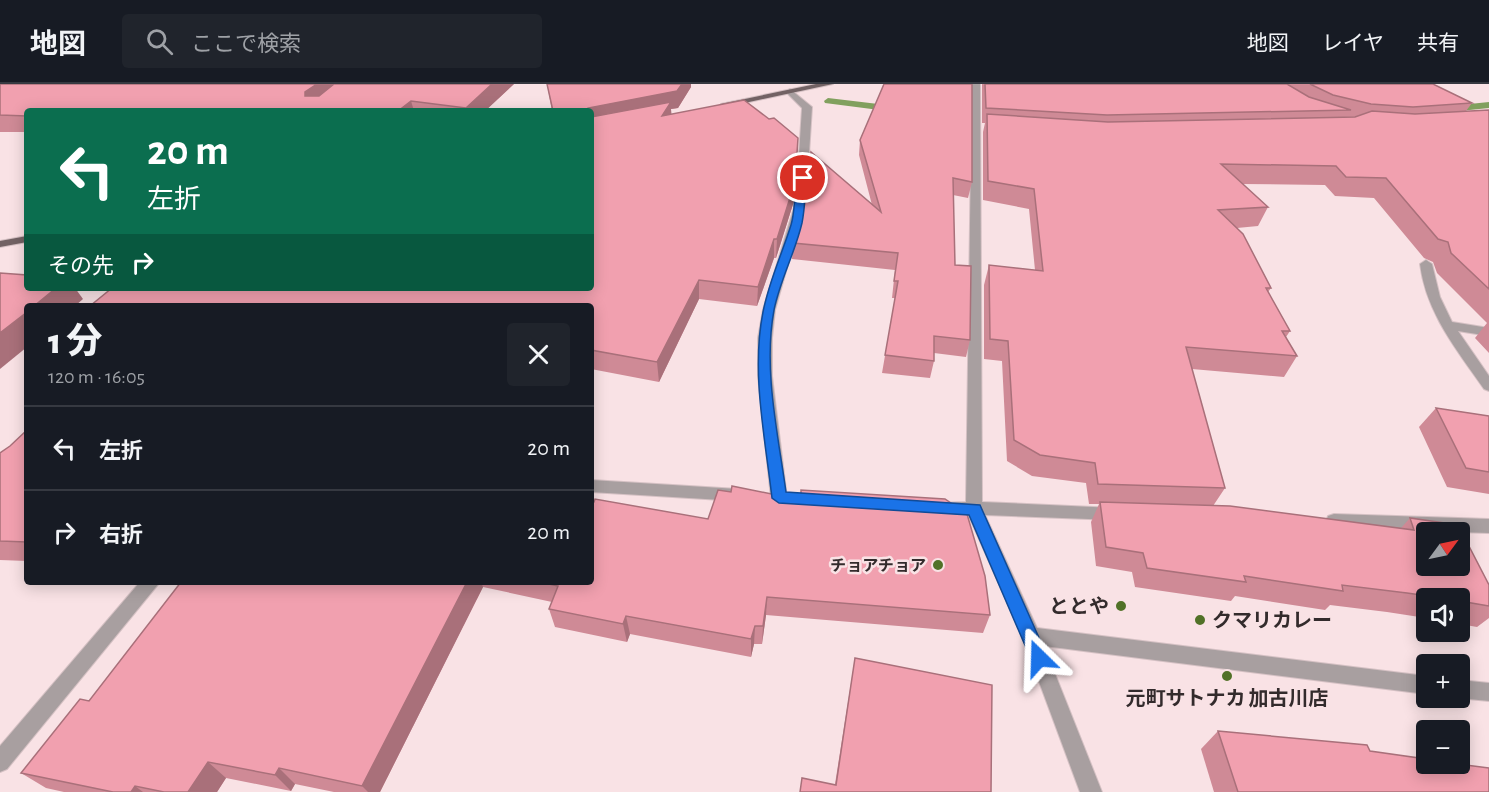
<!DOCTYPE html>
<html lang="ja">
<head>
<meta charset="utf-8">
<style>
  :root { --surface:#171b24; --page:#20242c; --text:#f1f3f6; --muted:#9ea1a6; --line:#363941 }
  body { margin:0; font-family:"Alegreya Sans","Noto Sans JP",sans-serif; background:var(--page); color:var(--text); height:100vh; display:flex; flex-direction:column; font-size:22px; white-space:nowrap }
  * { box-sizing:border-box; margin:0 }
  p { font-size:20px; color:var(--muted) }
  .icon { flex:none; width:33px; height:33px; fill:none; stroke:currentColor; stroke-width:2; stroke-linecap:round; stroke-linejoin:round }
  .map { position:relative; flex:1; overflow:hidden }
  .drawer { position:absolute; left:24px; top:219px; width:570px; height:282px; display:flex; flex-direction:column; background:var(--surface); border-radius:6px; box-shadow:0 3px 15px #0003 }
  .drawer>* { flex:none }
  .hud { position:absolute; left:24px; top:24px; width:570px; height:183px; border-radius:6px; box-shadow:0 3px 15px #0003; background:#0b6e4f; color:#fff; overflow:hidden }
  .needle { width:39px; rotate:57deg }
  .controls { position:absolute; left:1416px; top:438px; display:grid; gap:12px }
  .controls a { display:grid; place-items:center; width:54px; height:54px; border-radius:6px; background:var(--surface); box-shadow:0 3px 15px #0003; font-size:30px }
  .pin { position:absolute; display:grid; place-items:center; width:51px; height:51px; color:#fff; margin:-26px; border:3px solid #fff; border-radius:50%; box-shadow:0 2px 6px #0007 }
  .me { position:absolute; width:66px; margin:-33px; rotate:338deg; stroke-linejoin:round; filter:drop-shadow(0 0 4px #0008) }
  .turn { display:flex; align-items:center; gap:21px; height:126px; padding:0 24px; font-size:27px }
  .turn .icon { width:78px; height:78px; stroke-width:2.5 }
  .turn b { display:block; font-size:42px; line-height:51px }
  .then { display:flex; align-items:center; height:57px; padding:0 24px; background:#0003; gap:12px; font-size:22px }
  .round { display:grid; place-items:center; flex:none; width:63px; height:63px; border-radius:6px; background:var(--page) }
  .head { display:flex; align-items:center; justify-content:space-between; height:102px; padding:0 24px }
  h1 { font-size:36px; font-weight:800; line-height:45px }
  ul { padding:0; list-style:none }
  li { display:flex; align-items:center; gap:18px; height:84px; padding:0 24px; border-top:2px solid var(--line) }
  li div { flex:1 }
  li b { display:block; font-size:22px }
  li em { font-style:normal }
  header { display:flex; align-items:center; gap:36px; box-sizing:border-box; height:84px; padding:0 30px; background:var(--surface); border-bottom:2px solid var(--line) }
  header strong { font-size:28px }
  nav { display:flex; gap:33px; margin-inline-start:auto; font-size:21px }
  .search { width:420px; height:54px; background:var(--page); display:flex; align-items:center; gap:15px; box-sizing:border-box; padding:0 21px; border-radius:6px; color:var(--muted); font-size:22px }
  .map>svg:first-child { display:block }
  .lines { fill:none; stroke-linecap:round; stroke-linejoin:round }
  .stream { fill:#81a05e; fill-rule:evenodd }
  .minor-casing { stroke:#d5c1c4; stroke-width:2 }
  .major-casing { stroke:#d5c1c4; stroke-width:2 }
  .minor { fill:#a89fa0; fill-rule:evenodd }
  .major { fill:#726264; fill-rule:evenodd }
  .wall { fill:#cf8a96 }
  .shaded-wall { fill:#a9707a }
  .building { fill:#f1a0af; stroke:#a9707a; stroke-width:1.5; fill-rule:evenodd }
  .route { fill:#1a73e8; stroke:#114b97; stroke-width:1.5 }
  .poi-dot { fill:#517127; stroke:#f9e2e5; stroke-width:2 }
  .labels { text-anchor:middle; stroke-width:5; stroke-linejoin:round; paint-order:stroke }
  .poi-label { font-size:16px; font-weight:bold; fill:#332b2c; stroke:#f9e2e5; text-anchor:end }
  .near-poi-label { font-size:20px; font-weight:bold; fill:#332b2c; stroke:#f9e2e5; text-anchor:end }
</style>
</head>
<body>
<header>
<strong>地図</strong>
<div class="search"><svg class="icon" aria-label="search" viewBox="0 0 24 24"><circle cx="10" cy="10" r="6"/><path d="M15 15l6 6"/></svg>ここで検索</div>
<nav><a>地図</a><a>レイヤ</a><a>共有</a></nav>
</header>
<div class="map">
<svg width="1489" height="708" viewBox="0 0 1489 708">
  <rect width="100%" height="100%" fill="#f9e2e5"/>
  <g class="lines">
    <g class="stream">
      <path d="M828,14L895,22L900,25L895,28L825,19L824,17Z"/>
      <path d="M1489,18V24L1450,28L1445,25L1450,22Z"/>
    </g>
    <g class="minor-casing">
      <g id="minor">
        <path d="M972,0H980L982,418L1115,424L1121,425L1123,430L1121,435L1115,436L985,431L1037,544L1426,592V610L1044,562L1102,708H1080L1022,552L968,430L935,427L933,423L935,419L966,418Z"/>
        <path d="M790,5L812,23L806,117L775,226L772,254V292L787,414L785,418H773L771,414L758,292V254L763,226L796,117L802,24L786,8Z"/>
        <path d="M1426,176L1432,180L1440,213L1452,238L1489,244V252L1458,247L1489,292V307L1484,305C1457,266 1426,229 1420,180Z"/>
        <path d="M591,396L738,405L744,407L746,411L744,415L738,417L591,408Z"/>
        <path d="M1334,430L1489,435V449L1334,444L1328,442L1326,437L1328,432Z"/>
        <path d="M140,498H160L7,685L0,688V662Z"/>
        <path d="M1460,596L1489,599V617L1458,614Z"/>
      </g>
    </g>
    <g class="major-casing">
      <g id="major">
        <path d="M816,0H833L726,23L721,20Z"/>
        <path d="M27,152V158L0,163V157Z"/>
      </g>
    </g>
    <use href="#minor" class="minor"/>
    <use href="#major" class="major"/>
  </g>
  <g class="wall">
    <path d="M0,0H514L485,27H27V48H0Z"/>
    <path d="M547,0H691V3L678,24L671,25V30L794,117L776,174H774L757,222L699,215L659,298L591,285V27H552Z"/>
    <path d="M982,0H1433L1472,19L1466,27L1489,26V269L1475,254L1487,239L1437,189L1433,178L1424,174L1374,114L1335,112L1325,101L1242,100L1268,123L1258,142L1237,144L1271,204L1268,208L1290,247L1286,253L1297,272L1284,293L1192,285L1225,404L1213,422L1401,444L1410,434L1489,501V534L1477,543L1460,540V514H1426V534L1387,528L1330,521L1325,526L1235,512L1231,517L1135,503L1132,488L1096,482L1091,438L1099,420H1089L1086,399L1032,392L1007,377L1002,277L984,275V201L989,181L1035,186L1029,125L983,116V48L985,39H982Z"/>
    <path d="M860,56L972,98L968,114L953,111L955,181L970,256L966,273L934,269V277L930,294L882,289L895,214H892L895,186L792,175L793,159L872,121L859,71Z"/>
    <path d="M1436,324L1489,332V410L1447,403L1419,343Z"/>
    <path d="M27,346V477L0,476V369L10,362Z"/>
    <path d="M801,406L990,531L983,549L766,531L762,560H754L751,573L630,550L627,558L555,543L549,525L552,518L483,503L380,708H334L295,700L291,707L226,694L217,708H64L46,704L21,689L89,617L181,498H591L708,435L731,408L800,415Z"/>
    <path d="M855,574L991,708L835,700Z"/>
    <path d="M1218,647L1370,667L1489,708H1214L1201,665Z"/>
  </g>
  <g class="shaded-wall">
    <path d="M317,0H345L312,25L305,12V8Z"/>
    <path d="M492,0H514L485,27H467L466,24Z"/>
    <path d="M682,0H691V3L678,24L671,25L672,35L591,41V27H588V24Z"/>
    <path d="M411,17L414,27H398Z"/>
    <path d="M798,54L794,117L776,174L777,155Z"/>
    <path d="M774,155V174L757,222L758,203Z"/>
    <path d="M699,196V215L659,298L657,278Z"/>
    <path d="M56,204H75L83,215L75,222H34Z"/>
    <path d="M27,228V263L0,285V249Z"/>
    <path d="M467,498H481L483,503L380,708H368L362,702Z"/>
    <path d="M767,513L766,531L762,560L763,542Z"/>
    <path d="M626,532L630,550L627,558L623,540Z"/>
    <path d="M755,542L754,560L751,573V555Z"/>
    <path d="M208,678L226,694L217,708H188Z"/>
    <path d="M279,684L295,700L291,707L275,691Z"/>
    <path d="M135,702L143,708H131Z"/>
  </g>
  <g class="building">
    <path d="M0,0H317L305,8V12H319L334,0H492L466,24L411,17L398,27H27V32L0,31Z"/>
    <path d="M547,0H682L677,7L588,24V27H553Z"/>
    <path d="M884,0H972V98L953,94L955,181L971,182L970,256L934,252V277L885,271L898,197H894L898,169L793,159L809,102L811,68L881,128L860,56Z"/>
    <path d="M985,0H1287L1309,13L1351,26L1107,31L986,24Z"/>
    <path d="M1310,0H1433L1472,19L1413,23L1371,20L1333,11Z"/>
    <path d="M744,16L769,35L774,34L798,54L795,98L777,155H774L758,203L699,196L657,278L591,266V222H90L112,204H591V33L671,18L662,32Z"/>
    <path d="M1489,26V205L1451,169L1448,158L1438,155L1386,94L1346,93L1336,82L1221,80L1268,123L1218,126L1243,150L1271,204H1266L1290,247H1282L1297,272L1186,263L1225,404L1098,400L1095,379L1040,371L1014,356L1008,257L990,255L989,181L1043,187L1034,105L988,97L987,30L1108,38L1355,33L1372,27L1415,30Z"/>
    <path d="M0,189L27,191V204H56L34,222H27V228L0,249Z"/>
    <path d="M1436,324L1489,332V388L1466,384Z"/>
    <path d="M27,346V458L0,457V369L10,362Z"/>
    <path d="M732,402L801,416V406L945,415L967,430L985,492L990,531L767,513L763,542H755L751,555L626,532L623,540L549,525L558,502L540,498H591V418H594L595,415L708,435L718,406L731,408Z"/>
    <path d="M1100,418L1230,422L1414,446L1410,434L1458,441L1489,501V522L1460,517V514H1442L1407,509L1342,501L1343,507L1244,492L1246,498L1147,484L1143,469L1106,463ZM1426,448H1460V482H1426Z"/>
    <path d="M181,498H467L362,702L279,684L275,691L208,678L188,708H164L135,702L131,708H113L21,689L80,615L89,617Z"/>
    <path d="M855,574L992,601L991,708H800L802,694L836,701Z"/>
    <path d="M1218,647L1367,661L1370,667L1426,675V680H1458L1489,684V708H1238Z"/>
  </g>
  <path class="route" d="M799,92L807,94C805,108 805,124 802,139C795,169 780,196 774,226C763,285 778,350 786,408L980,421L1048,574L1045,580L1039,582L1033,580L969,431L779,419L772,414C765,353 751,288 763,228C769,197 782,170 791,141C796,125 793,107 799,92Z"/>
  <g class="poi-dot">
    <circle cx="938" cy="481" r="6"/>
    <circle cx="1121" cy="522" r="6"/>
    <circle cx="1200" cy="536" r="6"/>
    <circle cx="1227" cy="592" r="6"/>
  </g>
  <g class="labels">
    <g class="poi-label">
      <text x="926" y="487">チョアチョア</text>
    </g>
    <g class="near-poi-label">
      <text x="1109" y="529">ととや</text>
      <text x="1212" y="543" text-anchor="start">クマリカレー</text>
      <text x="1227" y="621" text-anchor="middle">元町サトナカ 加古川店</text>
    </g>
  </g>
</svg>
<div class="controls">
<a><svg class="needle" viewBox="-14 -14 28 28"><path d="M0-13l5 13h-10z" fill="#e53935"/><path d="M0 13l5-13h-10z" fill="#9ea1a6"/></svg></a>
<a><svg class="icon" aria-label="sound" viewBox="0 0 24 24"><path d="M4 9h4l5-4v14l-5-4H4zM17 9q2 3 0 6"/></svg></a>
<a>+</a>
<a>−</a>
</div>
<div class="pin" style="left:803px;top:94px;background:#d93025"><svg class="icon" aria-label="arrive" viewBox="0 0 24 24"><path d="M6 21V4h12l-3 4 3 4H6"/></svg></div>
<svg class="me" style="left:1039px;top:574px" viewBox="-20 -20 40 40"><path d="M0-17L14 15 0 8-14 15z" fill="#1a73e8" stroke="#fff" stroke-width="4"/></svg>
<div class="hud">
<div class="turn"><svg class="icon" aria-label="left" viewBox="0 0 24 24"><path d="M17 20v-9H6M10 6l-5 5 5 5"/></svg><div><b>20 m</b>左折</div></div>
<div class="then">その先<svg class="icon" aria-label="right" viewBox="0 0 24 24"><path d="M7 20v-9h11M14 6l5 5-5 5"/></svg></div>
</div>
<section class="drawer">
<div class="head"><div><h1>1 分</h1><p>120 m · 16:05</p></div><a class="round"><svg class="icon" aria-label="close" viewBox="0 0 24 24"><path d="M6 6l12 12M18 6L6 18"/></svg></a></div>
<ul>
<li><svg class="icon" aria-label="left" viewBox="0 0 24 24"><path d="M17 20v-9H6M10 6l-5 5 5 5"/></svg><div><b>左折</b></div><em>20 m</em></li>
<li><svg class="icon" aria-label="right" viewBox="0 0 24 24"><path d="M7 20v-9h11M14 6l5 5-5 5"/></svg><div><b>右折</b></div><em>20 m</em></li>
</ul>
</section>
</div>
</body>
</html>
